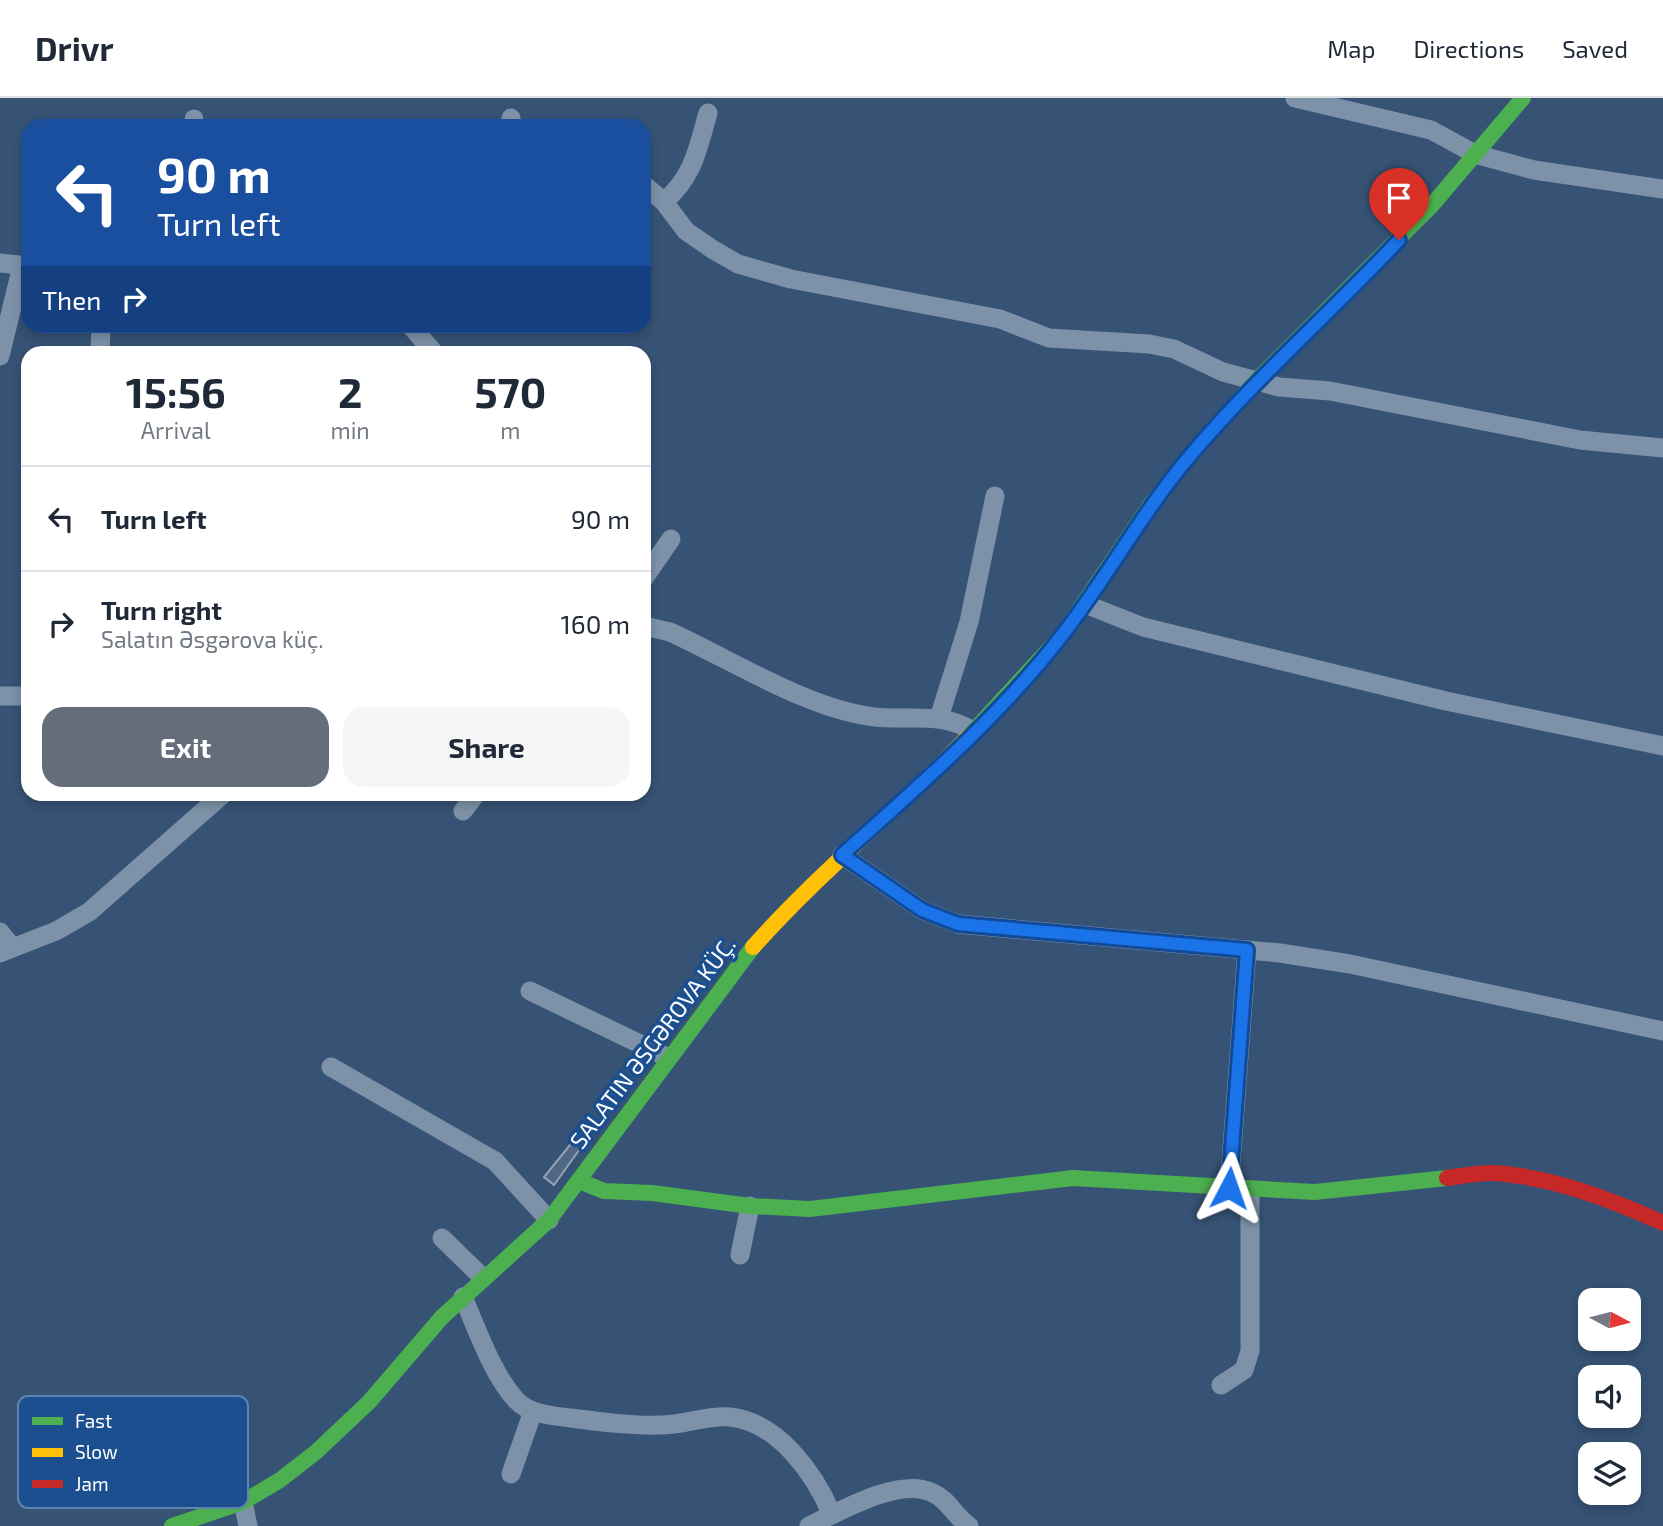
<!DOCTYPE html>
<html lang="en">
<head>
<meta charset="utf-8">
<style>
  :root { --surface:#fff; --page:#f6f6f7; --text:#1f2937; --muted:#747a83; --line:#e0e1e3; --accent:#646e7b }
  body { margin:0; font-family:"Exo 2",sans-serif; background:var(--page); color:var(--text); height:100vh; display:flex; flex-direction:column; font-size:26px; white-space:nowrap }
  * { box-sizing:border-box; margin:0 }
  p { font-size:23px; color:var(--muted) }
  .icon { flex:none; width:38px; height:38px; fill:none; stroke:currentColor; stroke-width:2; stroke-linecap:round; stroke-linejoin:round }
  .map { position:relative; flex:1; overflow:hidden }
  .side { position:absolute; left:21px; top:248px; width:630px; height:455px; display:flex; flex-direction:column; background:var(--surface); border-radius:21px; box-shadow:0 4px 10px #0003 }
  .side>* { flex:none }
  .top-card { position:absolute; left:21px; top:21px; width:630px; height:214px; border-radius:21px; box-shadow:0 4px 10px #0003; background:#1a4fa0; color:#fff; overflow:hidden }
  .needle { width:46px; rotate:97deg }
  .controls { position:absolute; left:1578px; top:1190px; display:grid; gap:14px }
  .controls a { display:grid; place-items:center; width:63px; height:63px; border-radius:14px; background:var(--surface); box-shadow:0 4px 10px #0003; font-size:35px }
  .pin { position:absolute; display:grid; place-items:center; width:60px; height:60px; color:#fff; margin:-72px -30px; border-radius:50% 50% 50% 0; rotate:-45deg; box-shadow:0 0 7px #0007 }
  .pin .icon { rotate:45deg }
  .me { position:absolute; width:77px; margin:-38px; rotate:4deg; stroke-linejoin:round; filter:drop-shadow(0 0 5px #0008) }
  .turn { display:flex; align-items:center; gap:24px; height:147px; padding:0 21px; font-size:32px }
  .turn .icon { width:91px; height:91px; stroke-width:2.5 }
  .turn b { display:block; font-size:49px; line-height:60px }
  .then { display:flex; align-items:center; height:66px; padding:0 21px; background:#0003; gap:14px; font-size:26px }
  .eta { display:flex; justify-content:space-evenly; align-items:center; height:119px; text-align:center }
  .eta b { font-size:42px; font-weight:700; line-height:49px }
  .button { display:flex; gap:14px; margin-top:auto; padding:14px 21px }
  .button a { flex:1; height:80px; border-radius:21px; background:var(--accent); color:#fff; font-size:28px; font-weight:700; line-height:80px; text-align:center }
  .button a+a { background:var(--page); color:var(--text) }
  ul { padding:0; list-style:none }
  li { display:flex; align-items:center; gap:21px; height:105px; padding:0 21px; border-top:2px solid var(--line) }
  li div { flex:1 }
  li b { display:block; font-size:26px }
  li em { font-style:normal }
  header { display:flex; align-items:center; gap:42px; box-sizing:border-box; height:98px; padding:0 35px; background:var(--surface); border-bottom:2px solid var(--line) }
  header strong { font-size:33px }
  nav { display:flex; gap:38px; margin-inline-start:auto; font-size:24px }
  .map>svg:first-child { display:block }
  .building { fill:#506783; stroke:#92a2b6; stroke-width:2 }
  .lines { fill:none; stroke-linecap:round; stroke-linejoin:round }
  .street { stroke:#7d92a8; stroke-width:19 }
  .fast { stroke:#4caf50; stroke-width:16 }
  .slow { stroke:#ffc107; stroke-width:16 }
  .jam { stroke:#c62828; stroke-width:16 }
  .route-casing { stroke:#114b97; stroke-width:18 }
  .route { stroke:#1a73e8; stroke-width:12 }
  .labels { text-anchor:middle; stroke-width:7; stroke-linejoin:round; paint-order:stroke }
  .street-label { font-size:23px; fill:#fff; stroke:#1b4f8f }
  .key { fill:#1b4f8f; stroke:#5f84b1; stroke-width:2 }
  .key-label { font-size:19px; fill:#fff }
</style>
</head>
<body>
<header>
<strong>Drivr</strong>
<nav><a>Map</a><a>Directions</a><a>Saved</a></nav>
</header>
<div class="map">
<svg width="1663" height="1428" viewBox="0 0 1663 1428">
  <rect width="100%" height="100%" fill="#365274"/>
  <path class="building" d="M574,1042L582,1048L554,1087L544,1079Z"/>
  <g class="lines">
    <g class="street">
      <path d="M1295,0L1431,32L1475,56L1534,72L1663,91"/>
      <path d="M194,28V21"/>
      <path d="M510,28L511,20"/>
      <path d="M644,87L664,104L686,133L712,151L738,166L791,181L1000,221L1049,240L1149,246L1174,251L1223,274L1279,289L1330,293L1580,342L1663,350"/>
      <path d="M664,104C694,77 697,53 708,15"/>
      <path d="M0,165L28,168"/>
      <path d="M411,228L435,256"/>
      <path d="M100,256L101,228"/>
      <path d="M0,258L22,168"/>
      <path d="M644,480L671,441"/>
      <path d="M1085,506L1143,529L1446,603L1663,648"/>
      <path d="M644,528L670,534C732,562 809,612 875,619C909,623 944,613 974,634"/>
      <path d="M0,598H28"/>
      <path d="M939,620L969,524L995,398"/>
      <path d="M463,713L476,696"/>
      <path d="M842,757L922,812L958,826L1280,855L1350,866L1663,933"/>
      <path d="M0,834L12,849"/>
      <path d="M0,855L56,833L89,814L223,696"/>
      <path d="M530,893L667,959"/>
      <path d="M331,969L495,1063L549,1122"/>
      <path d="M1229,1090L1247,852"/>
      <path d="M442,1140L483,1180"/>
      <path d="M740,1157L750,1108"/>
      <path d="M463,1199C477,1231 493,1278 517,1303C529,1316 554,1318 571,1320C601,1324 631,1328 661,1327C684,1327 707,1317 730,1319C778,1324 815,1376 832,1417"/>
      <path d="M1221,1287L1244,1272L1250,1253V1092"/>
      <path d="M511,1376L533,1313"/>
      <path d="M243,1404L248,1428"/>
      <path d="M809,1428C841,1413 900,1378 933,1395C949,1402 955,1419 969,1428"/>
    </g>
    <g class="fast">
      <path d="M969,638L1062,537L1151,406L1191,357L1255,284L1432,107L1523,0"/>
      <path d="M579,1083L604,1093L652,1095L750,1108L810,1111L1073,1080L1315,1094L1447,1080"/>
      <path d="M172,1428L243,1404L280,1382L316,1354L369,1304L442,1219L549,1122L753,849"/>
    </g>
    <path class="slow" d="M753,849C820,774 899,710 969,638"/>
    <path class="jam" d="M1447,1080C1462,1078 1480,1074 1496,1075C1554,1080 1610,1101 1663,1125"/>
  </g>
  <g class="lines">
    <g class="route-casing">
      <path id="route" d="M1229,1090L1247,852L958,826L922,812L842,757C919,688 1000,618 1063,536C1107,479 1142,415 1189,359C1254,282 1330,215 1399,142"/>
    </g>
    <use href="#route" class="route"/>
  </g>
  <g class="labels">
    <g class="street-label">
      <text transform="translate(653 945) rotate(-53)" y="8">SALATIN ƏSGƏROVA KÜÇ.</text>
    </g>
  </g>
  <rect x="18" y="1298" width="230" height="112" rx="10" class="key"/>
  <rect x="32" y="1319" width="31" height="8" fill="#4caf50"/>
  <rect x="32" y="1350" width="31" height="9" fill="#ffc107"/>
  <rect x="32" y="1382" width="31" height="8" fill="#c62828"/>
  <g class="key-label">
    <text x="75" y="1330">Fast</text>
    <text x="75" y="1361">Slow</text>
    <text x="75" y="1393">Jam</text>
  </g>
</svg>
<div class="controls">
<a><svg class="needle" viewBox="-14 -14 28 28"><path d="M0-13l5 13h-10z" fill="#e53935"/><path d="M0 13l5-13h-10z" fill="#747a83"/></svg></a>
<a><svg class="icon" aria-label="sound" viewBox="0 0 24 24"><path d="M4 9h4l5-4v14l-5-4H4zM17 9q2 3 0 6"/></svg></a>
<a><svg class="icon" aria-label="layers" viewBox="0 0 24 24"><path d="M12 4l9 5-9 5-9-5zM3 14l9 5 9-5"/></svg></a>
</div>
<div class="pin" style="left:1399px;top:142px;background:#d93025"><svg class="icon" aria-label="arrive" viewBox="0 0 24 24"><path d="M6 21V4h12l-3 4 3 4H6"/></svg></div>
<svg class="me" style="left:1229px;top:1090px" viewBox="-20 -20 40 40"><path d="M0-17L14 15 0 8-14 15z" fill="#1a73e8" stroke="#fff" stroke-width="4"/></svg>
<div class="top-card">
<div class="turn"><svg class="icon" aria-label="left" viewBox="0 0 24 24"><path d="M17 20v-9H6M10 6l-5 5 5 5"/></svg><div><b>90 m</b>Turn left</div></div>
<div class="then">Then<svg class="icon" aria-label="right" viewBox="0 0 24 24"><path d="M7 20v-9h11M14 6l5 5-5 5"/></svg></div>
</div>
<section class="side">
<div class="eta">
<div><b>15:56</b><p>Arrival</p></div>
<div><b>2</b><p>min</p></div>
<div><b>570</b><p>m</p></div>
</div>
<ul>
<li><svg class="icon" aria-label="left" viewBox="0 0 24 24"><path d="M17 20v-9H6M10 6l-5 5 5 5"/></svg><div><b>Turn left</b></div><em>90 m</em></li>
<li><svg class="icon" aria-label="right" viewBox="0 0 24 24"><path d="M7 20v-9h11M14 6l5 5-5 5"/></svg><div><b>Turn right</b><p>Salatın Əsgərova küç.</p></div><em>160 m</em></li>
</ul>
<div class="button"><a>Exit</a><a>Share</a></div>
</section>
</div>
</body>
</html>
